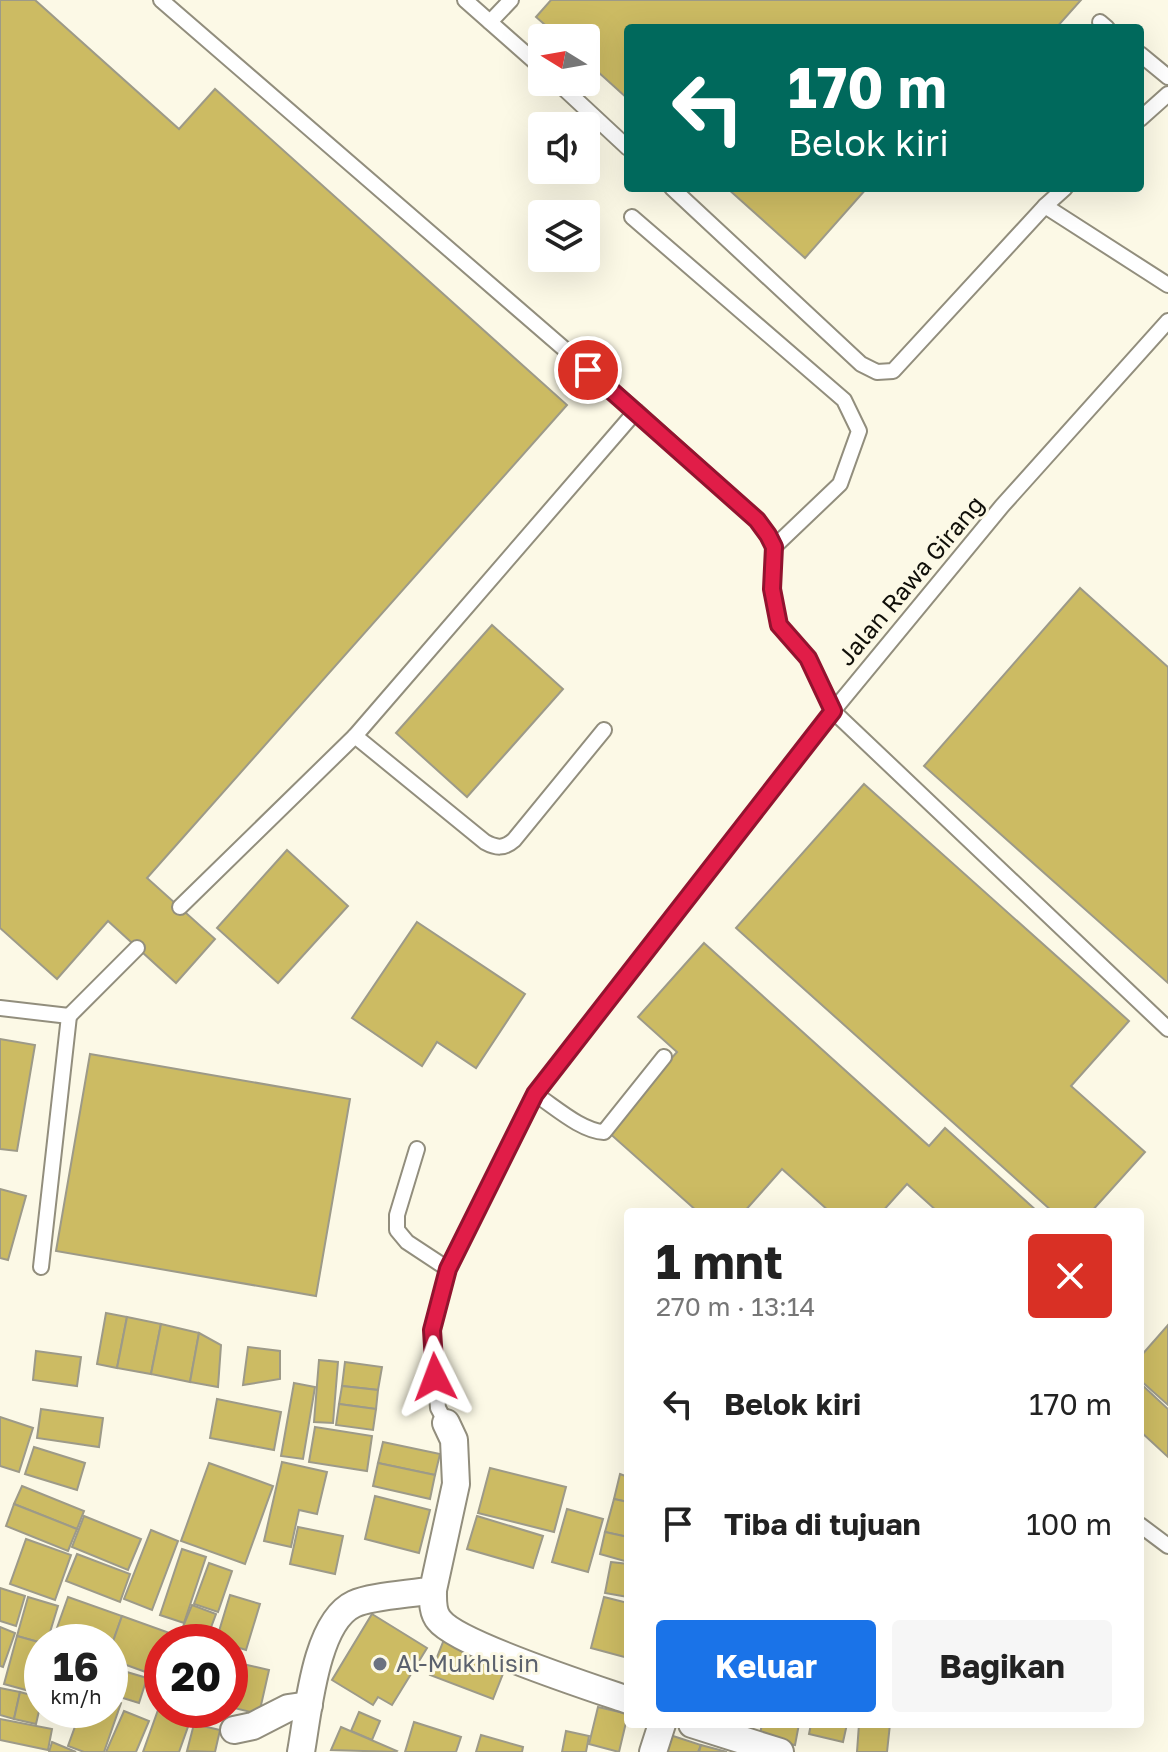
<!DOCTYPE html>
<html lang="id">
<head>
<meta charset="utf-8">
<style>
  :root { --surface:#fff; --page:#f6f6f6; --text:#222; --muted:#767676; --accent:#1a73e8 }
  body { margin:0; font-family:"Golos Text",sans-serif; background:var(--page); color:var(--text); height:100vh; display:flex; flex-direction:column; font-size:30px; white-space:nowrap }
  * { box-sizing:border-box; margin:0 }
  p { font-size:26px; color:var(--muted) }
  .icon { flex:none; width:44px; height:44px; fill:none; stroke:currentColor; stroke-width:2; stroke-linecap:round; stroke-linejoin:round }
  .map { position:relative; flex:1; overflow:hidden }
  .sheet { position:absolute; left:624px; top:1208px; width:520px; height:520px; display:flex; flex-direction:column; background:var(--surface); border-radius:8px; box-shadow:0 8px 32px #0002 }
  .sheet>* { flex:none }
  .hud { position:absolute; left:624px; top:24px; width:520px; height:168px; border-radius:8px; box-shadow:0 8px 32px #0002; background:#00695c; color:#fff; overflow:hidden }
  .needle { width:52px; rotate:281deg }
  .controls { position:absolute; left:528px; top:24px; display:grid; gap:16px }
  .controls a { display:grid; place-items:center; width:72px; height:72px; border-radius:8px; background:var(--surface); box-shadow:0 8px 32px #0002; font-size:40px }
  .speed { position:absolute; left:24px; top:1624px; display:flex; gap:16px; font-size:40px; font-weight:700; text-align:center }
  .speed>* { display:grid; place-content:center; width:104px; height:104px; border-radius:50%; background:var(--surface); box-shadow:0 8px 32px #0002; line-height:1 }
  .speed small { font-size:20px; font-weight:400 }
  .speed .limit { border:12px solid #d22; background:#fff; color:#111 }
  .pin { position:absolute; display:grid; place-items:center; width:68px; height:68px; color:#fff; margin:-34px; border:4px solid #fff; border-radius:50%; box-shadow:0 2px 8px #0007 }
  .me { position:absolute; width:88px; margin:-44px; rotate:357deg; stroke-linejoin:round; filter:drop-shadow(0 0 6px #0008) }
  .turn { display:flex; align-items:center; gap:28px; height:168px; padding:0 32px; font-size:36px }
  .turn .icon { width:104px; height:104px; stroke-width:2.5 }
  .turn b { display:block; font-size:56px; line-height:68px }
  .round { display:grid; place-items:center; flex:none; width:84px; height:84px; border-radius:8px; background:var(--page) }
  .head { display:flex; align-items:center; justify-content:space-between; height:136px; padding:0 32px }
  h1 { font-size:48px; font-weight:700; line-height:60px }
  .cta { display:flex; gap:16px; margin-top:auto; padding:16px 32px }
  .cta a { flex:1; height:92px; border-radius:8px; background:var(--accent); color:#fff; font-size:32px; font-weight:700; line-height:92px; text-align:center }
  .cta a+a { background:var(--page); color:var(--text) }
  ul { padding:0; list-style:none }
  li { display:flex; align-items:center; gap:24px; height:120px; padding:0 32px }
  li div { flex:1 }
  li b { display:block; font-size:30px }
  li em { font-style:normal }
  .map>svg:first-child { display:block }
  .building { fill:#ccbb63; stroke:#9d9a88; stroke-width:2 }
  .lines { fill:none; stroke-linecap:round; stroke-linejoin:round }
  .lane-casing { stroke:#928e7d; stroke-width:18 }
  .street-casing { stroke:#928e7d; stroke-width:30 }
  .lane { stroke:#fff; stroke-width:14 }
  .street { stroke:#fff; stroke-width:26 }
  .route-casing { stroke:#92132f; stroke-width:20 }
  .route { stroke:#e11d48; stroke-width:14 }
  .worship-dot { fill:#6b7280; stroke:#fcf9e6; stroke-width:3 }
  .labels { text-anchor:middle; stroke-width:6; stroke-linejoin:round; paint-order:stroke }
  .street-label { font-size:24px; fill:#100f09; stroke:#fcf9e6 }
  .worship-label { font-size:24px; fill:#5b616d; stroke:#fcf9e6; text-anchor:start }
</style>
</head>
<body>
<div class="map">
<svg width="1168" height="1752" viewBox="0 0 1168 1752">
  <rect width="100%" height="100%" fill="#fcf9e6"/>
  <g class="building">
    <path d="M0,0H35L179,129L215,89L567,405L147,878L215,939L176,983L108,921L57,979L0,928Z"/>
    <path d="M551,0H1081L1056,28H628V99L586,61V38H560L536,17Z"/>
    <path d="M727,188H867L805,258Z"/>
    <path d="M1080,588L1168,667V983L924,766Z"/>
    <path d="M492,625L563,689L467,797L396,733Z"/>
    <path d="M864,784L1129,1021L1071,1086L1145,1152L1091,1212H1053L736,928Z"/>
    <path d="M287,850L348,906L278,983L217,928Z"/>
    <path d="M417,922L525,994L476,1068L437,1042L422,1066L352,1018Z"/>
    <path d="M704,943L929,1146L945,1128L1038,1212H938L907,1184L882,1212H830L782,1169L744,1212H698L607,1131L677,1052L638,1017Z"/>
    <path d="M0,1039L35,1045L17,1151L0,1149Z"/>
    <path d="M90,1054L350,1099L316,1296L56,1251Z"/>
    <path d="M0,1189L26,1196L8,1260L0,1258Z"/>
    <path d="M106,1313L127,1317L117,1368L97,1364Z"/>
    <path d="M127,1317L161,1324L151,1374L117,1368Z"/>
    <path d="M161,1324L199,1333L190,1382L151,1374Z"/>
    <path d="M1168,1325V1405L1140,1380V1357Z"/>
    <path d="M199,1333L221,1345L218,1387L190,1382Z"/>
    <path d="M248,1347L280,1351V1379L243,1385Z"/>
    <path d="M36,1351L81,1357L77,1386L33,1380Z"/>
    <path d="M319,1360L338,1362L333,1423L314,1422Z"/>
    <path d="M345,1362L382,1367L378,1390L342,1386Z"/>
    <path d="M294,1383L315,1387L303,1459L281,1456Z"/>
    <path d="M1140,1383L1168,1409V1457L1140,1431Z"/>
    <path d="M342,1386L378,1390L376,1409L339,1404Z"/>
    <path d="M217,1399L281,1412L274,1450L210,1438Z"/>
    <path d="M339,1404L376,1409L373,1430L336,1425Z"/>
    <path d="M41,1409L103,1418L99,1447L37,1438Z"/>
    <path d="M0,1417L33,1428L19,1472L0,1466Z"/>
    <path d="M315,1427L372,1436L367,1471L309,1462Z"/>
    <path d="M383,1442L440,1454L435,1475L378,1463Z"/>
    <path d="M34,1447L85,1463L77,1490L25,1474Z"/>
    <path d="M282,1462L327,1472L317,1514L299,1510L291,1547L264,1541Z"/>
    <path d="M209,1463L273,1486L245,1564L181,1541Z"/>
    <path d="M378,1463L435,1475L430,1499L373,1486Z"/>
    <path d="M490,1468L566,1487L554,1532L478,1513Z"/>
    <path d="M620,1474L628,1477V1502L614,1499Z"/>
    <path d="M22,1486L84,1511L77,1529L14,1504Z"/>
    <path d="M375,1496L430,1510L419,1553L365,1539Z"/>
    <path d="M614,1499L628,1502V1537L605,1532Z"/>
    <path d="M14,1504L77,1529L68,1551L6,1526Z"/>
    <path d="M567,1509L603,1519L588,1572L552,1562Z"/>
    <path d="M84,1516L141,1539L128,1570L72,1547Z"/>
    <path d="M477,1516L543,1536L533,1568L467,1549Z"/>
    <path d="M298,1527L343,1536L335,1574L290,1564Z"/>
    <path d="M151,1530L178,1541L152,1610L124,1599Z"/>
    <path d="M605,1532L628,1537V1562L600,1554Z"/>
    <path d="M26,1539L71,1555L55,1600L10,1584Z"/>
    <path d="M182,1549L206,1557L184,1623L160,1615Z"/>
    <path d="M77,1554L130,1574L120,1602L66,1581Z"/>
    <path d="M611,1562L628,1564V1597L605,1593Z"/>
    <path d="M209,1563L232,1571L218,1612L194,1604Z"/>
    <path d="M0,1588L25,1596L16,1626L0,1621Z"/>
    <path d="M230,1595L260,1604L246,1650L230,1645V1642L216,1641Z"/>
    <path d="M28,1597L58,1606L47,1642L42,1643L17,1636Z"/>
    <path d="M68,1597L122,1616L110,1650V1642H62L53,1639Z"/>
    <path d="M604,1597L628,1603V1658L591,1648Z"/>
    <path d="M192,1605L216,1614L207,1638L182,1629Z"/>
    <path d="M372,1614L427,1648L392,1705L378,1697L373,1705L332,1680Z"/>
    <path d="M122,1616L178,1636L175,1642H162V1678L110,1659V1650Z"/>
    <path d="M0,1627L15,1633L3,1667L0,1666Z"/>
    <path d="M17,1636L42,1643V1661L33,1692L4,1684Z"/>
    <path d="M445,1637L508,1661L493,1699L430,1675Z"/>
    <path d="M234,1662L269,1670L259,1714L230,1707V1680Z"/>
    <path d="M110,1667L147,1678L139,1703L110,1694Z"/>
    <path d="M0,1688L20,1692L14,1719L0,1715Z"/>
    <path d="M20,1692L42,1698L36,1724L14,1719Z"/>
    <path d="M110,1699L121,1703L104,1752H84L68,1746L81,1710H110Z"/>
    <path d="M598,1707L628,1714L619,1752L589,1744Z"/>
    <path d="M158,1710L190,1721L179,1752H143Z"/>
    <path d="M172,1710H201L196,1721Z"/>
    <path d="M124,1711L149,1721L136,1752H106Z"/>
    <path d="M359,1712L380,1721L372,1740L351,1731Z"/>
    <path d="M0,1719L52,1729L48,1750L0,1740Z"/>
    <path d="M414,1722L461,1737L456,1752H405Z"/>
    <path d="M194,1724L220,1730L215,1752L187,1751Z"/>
    <path d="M762,1724H799L795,1745L759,1739Z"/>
    <path d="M811,1724H847L843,1742L809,1734Z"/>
    <path d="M859,1724H890L887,1752H857Z"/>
    <path d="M341,1727L397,1751L396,1752L331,1750Z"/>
    <path d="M566,1731L589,1736L586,1752H562Z"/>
    <path d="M481,1735L523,1747L522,1752H476Z"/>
    <path d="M670,1735L701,1745L698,1752H665Z"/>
    <path d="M52,1742L76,1752H49Z"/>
    <path d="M701,1745L727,1752H699Z"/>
  </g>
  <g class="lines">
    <g class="lane-casing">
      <g id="lane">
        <path d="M161,0L636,411"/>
        <path d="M465,0L542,68"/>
        <path d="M490,22L511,0"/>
        <path d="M1100,22L1107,28"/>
        <path d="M1140,54L1168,77"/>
        <path d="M557,82L628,148"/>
        <path d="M1140,119L1168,94"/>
        <path d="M672,188L861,364L877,372L893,371L1045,206L1168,285"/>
        <path d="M1045,206L1065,188"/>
        <path d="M632,217L844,400L859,431L840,484L774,547"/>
        <path d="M355,736L485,842C496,848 504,849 514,840L604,730"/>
        <path d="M180,907L355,736L636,411L757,520L768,535L774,547L772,589L779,625L808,658L833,711L1168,1029"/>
        <path d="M0,1008L69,1016L41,1267"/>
        <path d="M69,1016L137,948"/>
        <path d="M535,1094C554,1106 581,1131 604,1132L664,1057"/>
        <path d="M417,1149L397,1215V1230L407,1242L448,1269"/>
        <path d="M446,1423L438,1408L432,1330L448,1269L535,1094L833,711L1002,506L1168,321"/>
        <path d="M1140,1525L1168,1546"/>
      </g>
    </g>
    <g class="street-casing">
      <g id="street">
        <path d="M433,1590C433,1600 432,1612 439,1620C457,1644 593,1688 628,1700"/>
        <path d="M692,1724L780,1752"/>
        <path d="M234,1730L253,1726L288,1708L309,1705"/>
        <path d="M301,1752C308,1714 315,1622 354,1604C371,1596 413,1594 433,1590L456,1484L454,1440L446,1423"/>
        <path d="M653,1752L662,1724"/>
      </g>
    </g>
    <use href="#lane" class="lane"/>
    <use href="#street" class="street"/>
  </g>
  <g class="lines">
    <g class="route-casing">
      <path id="route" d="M435,1377L432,1330L448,1269L535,1094L833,711L808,658L779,625L772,589L774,547L768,535L757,520L588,370"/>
    </g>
    <use href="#route" class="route"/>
  </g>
  <circle class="worship-dot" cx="380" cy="1664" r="8"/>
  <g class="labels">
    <g class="street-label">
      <text transform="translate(911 581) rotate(-50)" y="8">Jalan Rawa Girang</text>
    </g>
    <g class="worship-label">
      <text x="396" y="1672">Al-Mukhlisin</text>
    </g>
  </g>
</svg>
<div class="controls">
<a><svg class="needle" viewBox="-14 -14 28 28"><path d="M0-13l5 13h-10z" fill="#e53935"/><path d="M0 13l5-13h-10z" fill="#767676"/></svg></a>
<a><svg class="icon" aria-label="sound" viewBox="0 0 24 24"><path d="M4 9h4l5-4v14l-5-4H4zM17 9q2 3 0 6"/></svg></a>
<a><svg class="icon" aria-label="layers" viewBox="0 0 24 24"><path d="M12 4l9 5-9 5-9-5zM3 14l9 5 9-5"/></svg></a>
</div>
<div class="speed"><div>16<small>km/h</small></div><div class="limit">20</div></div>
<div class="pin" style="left:588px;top:370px;background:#d93025"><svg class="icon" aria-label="arrive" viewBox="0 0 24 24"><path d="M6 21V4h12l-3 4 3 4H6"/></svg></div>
<svg class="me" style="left:435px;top:1377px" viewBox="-20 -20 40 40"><path d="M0-17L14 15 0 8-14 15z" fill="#e11d48" stroke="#fff" stroke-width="4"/></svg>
<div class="hud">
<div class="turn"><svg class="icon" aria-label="left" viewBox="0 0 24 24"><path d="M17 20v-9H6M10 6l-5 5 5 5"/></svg><div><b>170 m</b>Belok kiri</div></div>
</div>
<section class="sheet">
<div class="head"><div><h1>1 mnt</h1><p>270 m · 13:14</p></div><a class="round" style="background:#d93025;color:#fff"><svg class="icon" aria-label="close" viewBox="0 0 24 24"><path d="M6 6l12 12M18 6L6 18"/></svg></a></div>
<ul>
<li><svg class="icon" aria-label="left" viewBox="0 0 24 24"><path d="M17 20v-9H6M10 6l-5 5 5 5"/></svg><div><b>Belok kiri</b></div><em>170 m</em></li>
<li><svg class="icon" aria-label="arrive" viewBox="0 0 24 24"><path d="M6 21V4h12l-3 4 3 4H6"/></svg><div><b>Tiba di tujuan</b></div><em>100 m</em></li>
</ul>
<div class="cta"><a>Keluar</a><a>Bagikan</a></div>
</section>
</div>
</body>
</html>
